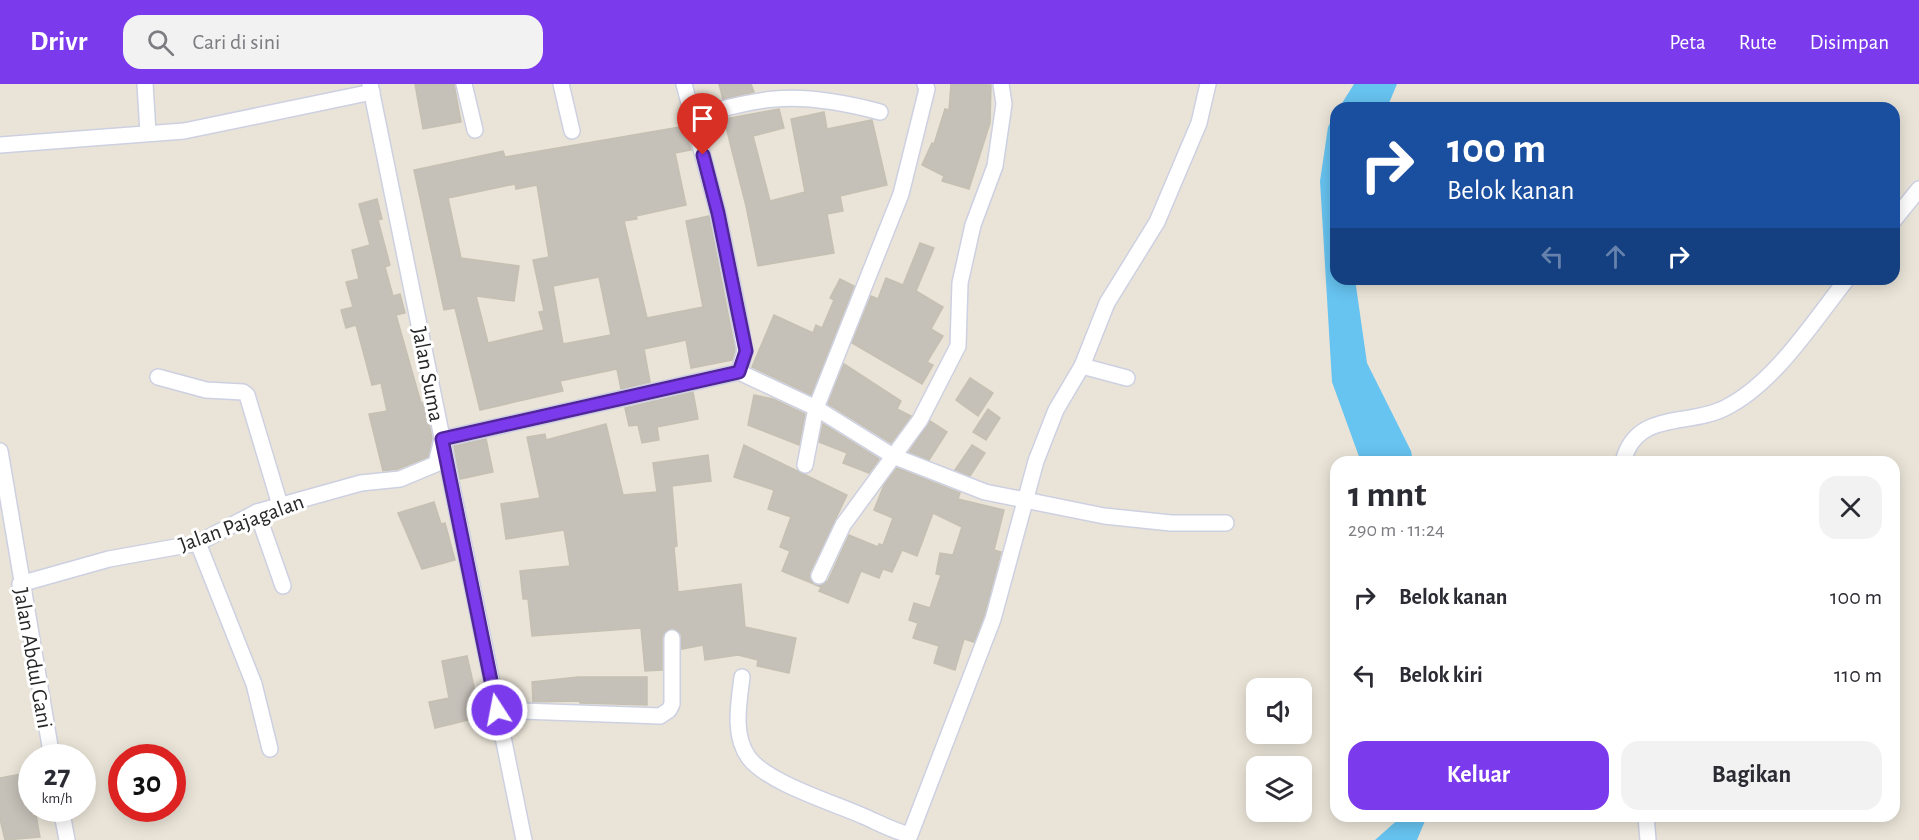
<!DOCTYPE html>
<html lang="id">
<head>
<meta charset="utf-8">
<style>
  :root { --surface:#fff; --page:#f2f2f3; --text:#2b2b33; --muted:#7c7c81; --accent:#7c3aed }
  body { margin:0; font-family:"Alegreya Sans",sans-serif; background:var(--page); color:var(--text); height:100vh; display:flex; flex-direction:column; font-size:22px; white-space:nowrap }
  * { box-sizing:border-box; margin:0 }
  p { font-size:20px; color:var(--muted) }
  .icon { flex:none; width:33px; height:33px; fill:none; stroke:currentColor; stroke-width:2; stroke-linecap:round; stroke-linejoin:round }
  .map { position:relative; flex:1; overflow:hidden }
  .drawer { position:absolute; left:1330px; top:372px; width:570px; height:366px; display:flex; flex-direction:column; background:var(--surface); border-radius:18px; box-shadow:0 3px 15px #0003 }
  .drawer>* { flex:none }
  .guide { position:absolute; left:1330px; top:18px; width:570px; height:183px; border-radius:18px; box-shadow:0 3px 15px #0003; background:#1a4fa0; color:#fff; overflow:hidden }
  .fabs { position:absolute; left:1246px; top:594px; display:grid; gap:12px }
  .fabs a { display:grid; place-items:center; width:66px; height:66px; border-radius:12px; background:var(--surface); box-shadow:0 3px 15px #0003; font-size:30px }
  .speed { position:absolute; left:18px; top:660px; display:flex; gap:12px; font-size:30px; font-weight:700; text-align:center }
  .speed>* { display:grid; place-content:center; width:78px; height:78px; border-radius:50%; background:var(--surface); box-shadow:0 3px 15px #0003; line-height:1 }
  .speed small { font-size:15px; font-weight:400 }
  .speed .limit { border:9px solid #d22; background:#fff; color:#111 }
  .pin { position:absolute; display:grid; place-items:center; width:51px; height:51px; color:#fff; margin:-62px -26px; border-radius:50% 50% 50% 0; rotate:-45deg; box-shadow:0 0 6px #0007 }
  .pin .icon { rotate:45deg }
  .me { position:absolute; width:66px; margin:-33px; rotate:349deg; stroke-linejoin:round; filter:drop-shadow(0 0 4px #0008) }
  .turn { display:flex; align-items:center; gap:21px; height:126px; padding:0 18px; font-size:27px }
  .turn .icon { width:78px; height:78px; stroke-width:2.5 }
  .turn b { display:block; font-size:42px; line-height:51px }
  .lanes { display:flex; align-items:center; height:57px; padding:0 18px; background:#0003; justify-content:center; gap:30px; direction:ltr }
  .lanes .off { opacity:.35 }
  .round { display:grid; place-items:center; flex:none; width:63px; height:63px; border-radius:18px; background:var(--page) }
  .summary { display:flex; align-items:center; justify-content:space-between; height:102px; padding:0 18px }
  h1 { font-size:36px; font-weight:700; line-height:45px }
  .button { display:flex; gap:12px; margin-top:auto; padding:12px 18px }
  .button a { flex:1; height:69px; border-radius:18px; background:var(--accent); color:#fff; font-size:24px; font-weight:700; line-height:69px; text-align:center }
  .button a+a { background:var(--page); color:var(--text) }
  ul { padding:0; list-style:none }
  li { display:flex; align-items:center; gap:18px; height:78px; padding:0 18px }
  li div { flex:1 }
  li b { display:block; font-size:22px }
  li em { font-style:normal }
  header { display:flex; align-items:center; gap:36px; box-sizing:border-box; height:84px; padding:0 30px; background:var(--accent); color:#fff }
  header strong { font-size:28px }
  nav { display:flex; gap:33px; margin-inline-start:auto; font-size:21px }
  .search { width:420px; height:54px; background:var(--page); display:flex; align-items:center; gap:15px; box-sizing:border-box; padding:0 21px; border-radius:18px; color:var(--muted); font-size:22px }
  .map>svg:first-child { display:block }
  .water { fill:#67c3f0 }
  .building { fill:#c5c0b8; stroke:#c5c0b2; stroke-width:1.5; fill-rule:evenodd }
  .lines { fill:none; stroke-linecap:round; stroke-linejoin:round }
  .street-casing { stroke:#cdd0e1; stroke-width:18 }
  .street { stroke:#fff; stroke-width:15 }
  .route-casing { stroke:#51269a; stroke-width:15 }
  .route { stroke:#7c3aed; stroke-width:10 }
  .labels { text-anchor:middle; stroke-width:6; stroke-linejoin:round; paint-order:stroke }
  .street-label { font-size:22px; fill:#272727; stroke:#fff }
</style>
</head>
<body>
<header>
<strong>Drivr</strong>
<div class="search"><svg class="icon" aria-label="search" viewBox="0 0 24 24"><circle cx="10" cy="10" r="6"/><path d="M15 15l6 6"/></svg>Cari di sini</div>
<nav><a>Peta</a><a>Rute</a><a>Disimpan</a></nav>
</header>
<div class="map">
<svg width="1919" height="756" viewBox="0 0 1919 756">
  <rect width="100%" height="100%" fill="#eae4d8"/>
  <g class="water">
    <path d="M1354,0H1397L1387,24H1339Z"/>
    <path d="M1336,28V195H1355L1367,279L1411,367L1413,378H1361L1332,298L1320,97L1328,43Z"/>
    <path d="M1402,732H1427L1417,756H1375Z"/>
  </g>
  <g class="building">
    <path d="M415,0H454L461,38L423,45Z"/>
    <path d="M719,0H751L754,8L723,15Z"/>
    <path d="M951,0L991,1L990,39L969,105L942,97L944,92L922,81L932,59L934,60L945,25L949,26Z"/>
    <path d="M779,25L784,44L753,52L770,117L805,108L791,35L824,28L827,45L872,36L887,101L840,112L843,127L827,130L834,169L758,182L746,122L724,35Z"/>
    <path d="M685,42L691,66L675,69L686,121L636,132L637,135L624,137L647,234L703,223L686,137L709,132L735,266L732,276L691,284L686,256L644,265L650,298L621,305L617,285L560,297L563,307L480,326L455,224L444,226L414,86L503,67L505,73ZM515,100L516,105L537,101L549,173L533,176L544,227L539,228L544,246L488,259L476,212L514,217L519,182L461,174L448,114ZM599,193L611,251L563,260L553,202Z"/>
    <path d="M377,115L382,135L378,136L390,181L385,183L393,212L400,210L405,229L396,231L421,319H425L432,354L428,373L398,385L383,387L369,330L387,327L381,299L372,301L356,241L346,244L341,226L353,223L346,198L359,195L352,166L370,161L359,120Z"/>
    <path d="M920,159L934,164L916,207L943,223L931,245L943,252L927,278L933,281L922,300L852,259L871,212L878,215L886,194L903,201Z"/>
    <path d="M840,195L854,202L811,311L752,283L774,231L813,249L816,241L822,244L834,216L830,214Z"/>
    <path d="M844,280L901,317L897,325L911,332L891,359L828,320Z"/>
    <path d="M970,294L993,309L978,332L956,316Z"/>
    <path d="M693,308L698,335L657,343L659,356L642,359L638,341L629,342L625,324Z"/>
    <path d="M754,311L773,315L805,330L799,361L748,341Z"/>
    <path d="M988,325L1000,334L986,356L973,348Z"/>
    <path d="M930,337L947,348L929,376L909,368Z"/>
    <path d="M606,340L623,411L657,408L653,379L708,371L711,397L672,402L677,462L674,463L678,508L741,500L745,543L796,554L789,589L757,582L758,576L738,571L705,576L703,561L682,565L681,550L673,544L667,546L662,553V586L645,587L641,544L532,552L528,515H523L520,487L570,482L564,446L506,455L501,420L540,414L527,353L545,350L546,356Z"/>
    <path d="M823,340L879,375L869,389L843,379L847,369L819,358Z"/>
    <path d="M486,355L493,388L460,395L454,362Z"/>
    <path d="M744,361L847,411L810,488L809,493L814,500L782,487L790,467L780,463L791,433L768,425L774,406L734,393Z"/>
    <path d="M972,361L985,369L970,392L955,386Z"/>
    <path d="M897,384L960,409L958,415L1004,426L994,466L1001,468L984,532L974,558L964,555L955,586L934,579L939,562L913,554L918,539L909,536L914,519L930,524L941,491L936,490L940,469L953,471L962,443L933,429L917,472L902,466L892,488L883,485L879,494L861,487L848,519L819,507L821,503L816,501L828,497L849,451L878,463L879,460L883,461L893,434L874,426L884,401Z"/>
    <path d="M434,418L441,440L445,439L455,476L422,485L398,429Z"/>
    <path d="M467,572L481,633L435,644L429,618L449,614L442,577Z"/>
    <path d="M578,593H647V621L580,619L579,617L533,618L532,598Z"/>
    <path d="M32,688V732L36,731L40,753L5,756L0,735V694Z"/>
  </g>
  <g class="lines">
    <g class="street-casing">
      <g id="street">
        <path d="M145,0L148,49"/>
        <path d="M370,0L524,756"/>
        <path d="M464,0L475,46"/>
        <path d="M561,0L572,47"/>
        <path d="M684,0L718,129L738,227L745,267L739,288"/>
        <path d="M693,32C720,26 747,17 775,15C810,12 846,19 880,28"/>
        <path d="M0,61L184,47L372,8"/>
        <path d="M1894,136L1919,105"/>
        <path d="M1082,282L1127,294"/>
        <path d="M158,293L206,306L243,308L247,311L280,421"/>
        <path d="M0,367L52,674"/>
        <path d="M1623,378C1636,326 1687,343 1725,324C1774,300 1813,238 1847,195"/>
        <path d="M805,381L816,324L893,372L985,408L1104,432L1171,439H1226"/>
        <path d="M257,428L283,502"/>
        <path d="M198,459L254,600L270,665"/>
        <path d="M819,492L843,441L920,336L958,262L960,199L973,141L995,82L1004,20L1001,0"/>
        <path d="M20,500L109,475L198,459L257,428L361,399L400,395L436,380L442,355L739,288L816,324L901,110L927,5L925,0"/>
        <path d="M742,593C739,619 732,651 749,674C768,699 834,719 863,732C879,739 893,747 910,751L993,535L1036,377L1056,326L1082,282L1107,219L1157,138L1199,39L1208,0"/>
        <path d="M497,626L660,632L669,626L672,620V554"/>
        <path d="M61,724L67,756"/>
        <path d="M1646,732L1648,756"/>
      </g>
    </g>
    <use href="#street" class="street"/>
  </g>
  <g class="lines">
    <g class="route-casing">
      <path id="route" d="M497,626L442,355L739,288L746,267L718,129L703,71"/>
    </g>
    <use href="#route" class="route"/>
  </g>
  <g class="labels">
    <g class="street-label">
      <text transform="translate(429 290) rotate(79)" y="8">Jalan Suma</text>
      <text transform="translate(241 438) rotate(-20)" y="8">Jalan Pajagalan</text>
      <text transform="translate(34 574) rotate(80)" y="8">Jalan Abdul Gani</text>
    </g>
  </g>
</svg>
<div class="fabs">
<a><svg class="icon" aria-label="sound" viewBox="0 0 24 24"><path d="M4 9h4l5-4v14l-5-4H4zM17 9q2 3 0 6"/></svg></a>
<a><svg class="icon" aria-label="layers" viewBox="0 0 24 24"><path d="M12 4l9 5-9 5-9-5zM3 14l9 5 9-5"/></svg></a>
</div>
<div class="speed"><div>27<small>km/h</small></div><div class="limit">30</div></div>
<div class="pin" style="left:703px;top:71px;background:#d93025"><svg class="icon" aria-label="arrive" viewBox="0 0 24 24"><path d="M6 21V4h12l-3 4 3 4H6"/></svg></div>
<svg class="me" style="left:497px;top:626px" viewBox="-20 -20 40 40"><circle r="17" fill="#7c3aed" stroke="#fff" stroke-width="3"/><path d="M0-11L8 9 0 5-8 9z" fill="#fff"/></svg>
<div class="guide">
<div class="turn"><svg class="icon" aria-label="right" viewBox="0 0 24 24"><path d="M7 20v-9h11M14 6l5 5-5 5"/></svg><div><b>100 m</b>Belok kanan</div></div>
<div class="lanes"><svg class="icon off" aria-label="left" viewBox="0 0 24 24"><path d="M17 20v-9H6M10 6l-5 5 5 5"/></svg><svg class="icon off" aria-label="ahead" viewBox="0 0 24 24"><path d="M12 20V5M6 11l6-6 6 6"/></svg><svg class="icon" aria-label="right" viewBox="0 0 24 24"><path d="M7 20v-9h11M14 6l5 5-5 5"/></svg></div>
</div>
<section class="drawer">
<div class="summary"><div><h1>1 mnt</h1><p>290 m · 11:24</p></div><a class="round"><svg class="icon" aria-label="close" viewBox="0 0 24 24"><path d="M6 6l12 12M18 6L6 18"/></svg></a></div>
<ul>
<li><svg class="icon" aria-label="right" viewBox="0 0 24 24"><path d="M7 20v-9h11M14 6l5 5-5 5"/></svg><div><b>Belok kanan</b></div><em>100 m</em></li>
<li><svg class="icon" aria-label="left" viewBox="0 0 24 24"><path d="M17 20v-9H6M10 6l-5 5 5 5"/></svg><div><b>Belok kiri</b></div><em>110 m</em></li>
</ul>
<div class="button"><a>Keluar</a><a>Bagikan</a></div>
</section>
</div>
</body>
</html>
